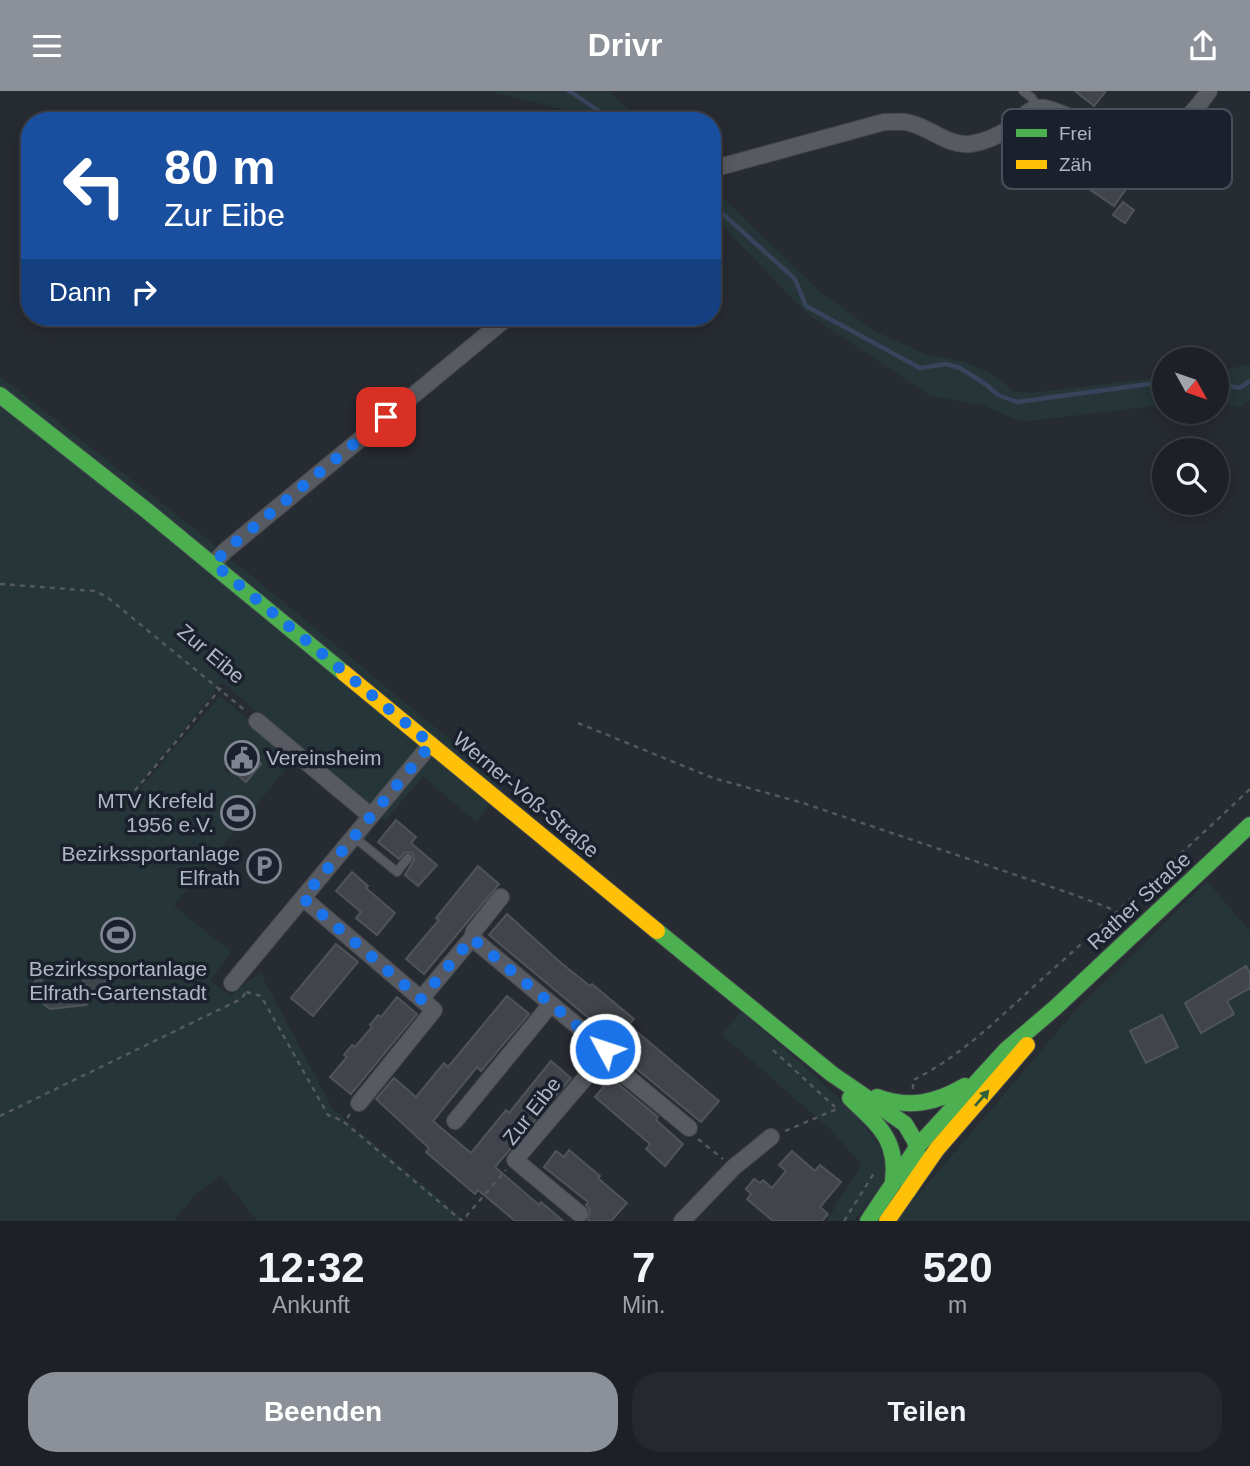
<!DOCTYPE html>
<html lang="de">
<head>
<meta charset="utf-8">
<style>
  :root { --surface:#1d2026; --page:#25282e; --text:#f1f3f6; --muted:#a0a3a7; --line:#3b3e43; --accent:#8c9099 }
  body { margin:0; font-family:Helvetica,sans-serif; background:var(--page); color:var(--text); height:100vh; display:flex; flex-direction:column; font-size:26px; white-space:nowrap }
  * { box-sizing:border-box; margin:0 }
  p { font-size:23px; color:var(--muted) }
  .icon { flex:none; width:38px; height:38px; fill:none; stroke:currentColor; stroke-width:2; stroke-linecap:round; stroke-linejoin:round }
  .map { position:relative; height:1130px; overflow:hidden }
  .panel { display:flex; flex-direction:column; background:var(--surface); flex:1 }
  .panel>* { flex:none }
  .hud { position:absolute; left:21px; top:21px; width:700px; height:214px; border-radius:28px; box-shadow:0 4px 18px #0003,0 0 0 2px var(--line); background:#1a4fa0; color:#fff; overflow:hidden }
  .needle { width:46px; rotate:130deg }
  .tools { position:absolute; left:1152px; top:256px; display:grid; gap:14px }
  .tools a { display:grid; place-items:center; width:77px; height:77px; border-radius:50%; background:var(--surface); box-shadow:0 4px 18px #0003,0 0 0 2px var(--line); font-size:35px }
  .pin { position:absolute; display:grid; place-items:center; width:60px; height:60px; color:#fff; margin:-30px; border-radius:14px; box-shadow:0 4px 10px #0006 }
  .me { position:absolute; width:77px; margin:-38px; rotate:310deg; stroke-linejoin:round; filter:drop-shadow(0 0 5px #0008) }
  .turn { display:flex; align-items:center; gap:24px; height:147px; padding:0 28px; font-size:32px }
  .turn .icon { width:91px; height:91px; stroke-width:2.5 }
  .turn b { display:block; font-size:49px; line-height:60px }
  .then { display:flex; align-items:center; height:66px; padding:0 28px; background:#0003; gap:14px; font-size:26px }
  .eta { display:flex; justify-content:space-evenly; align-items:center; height:119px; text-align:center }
  .eta b { font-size:42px; font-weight:600; line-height:49px }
  .button { display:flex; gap:14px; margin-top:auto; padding:14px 28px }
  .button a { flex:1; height:80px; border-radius:28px; background:var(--accent); color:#fff; font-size:28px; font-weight:600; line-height:80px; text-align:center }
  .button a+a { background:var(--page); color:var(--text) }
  header { display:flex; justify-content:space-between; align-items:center; height:91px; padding:0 28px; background:var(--accent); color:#fff; font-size:32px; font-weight:600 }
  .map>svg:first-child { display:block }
  .green { fill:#253538; fill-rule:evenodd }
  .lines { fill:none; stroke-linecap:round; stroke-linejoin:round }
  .stream { stroke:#37445c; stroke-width:4.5 }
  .building { fill:#41454b; stroke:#4f535a; stroke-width:2 }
  .lane-casing { stroke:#44474d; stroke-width:10 }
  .street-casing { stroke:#44474d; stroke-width:18 }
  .fast-casing { stroke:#44474d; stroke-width:18 }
  .slow-casing { stroke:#44474d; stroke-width:18 }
  .path { stroke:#54595e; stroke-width:2.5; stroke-dasharray:5 5; stroke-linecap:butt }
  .lane { stroke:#575a61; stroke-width:8 }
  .street { stroke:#575a61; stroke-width:16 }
  .fast { stroke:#4caf50; stroke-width:16 }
  .slow { stroke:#ffc107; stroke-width:16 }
  .oneway { fill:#31613c }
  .route { stroke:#1a73e8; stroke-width:12; stroke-dasharray:0 21.6 }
  .labels { text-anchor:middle; stroke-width:7; stroke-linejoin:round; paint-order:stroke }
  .street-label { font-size:21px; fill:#b0b7c4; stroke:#1b212c }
  .poi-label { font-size:21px; fill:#b0b7c4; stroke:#1b212c; text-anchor:end }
  .key { fill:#1b212c; stroke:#484e5a; stroke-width:2 }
  .key-label { font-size:19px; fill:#b0b7c4 }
</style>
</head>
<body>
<header><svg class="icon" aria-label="menu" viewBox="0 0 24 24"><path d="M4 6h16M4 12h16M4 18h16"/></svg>Drivr<svg class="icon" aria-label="share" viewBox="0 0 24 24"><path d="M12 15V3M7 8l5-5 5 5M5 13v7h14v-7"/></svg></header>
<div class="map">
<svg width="1250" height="1130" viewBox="0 0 1250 1130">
  <rect width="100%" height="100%" fill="#272b32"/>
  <g class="green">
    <path d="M489,0H608L642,30H586L573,21Z"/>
    <path d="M712,96L820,201L875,240L925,263L964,271L989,281L1014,300L1029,302L1164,286V314L1021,331L985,315L930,305L807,223L712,124Z"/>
    <path d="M1250,273V310L1240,317L1216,312V280Z"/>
    <path d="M0,285L201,443L504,693L476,731L423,685L385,730L222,591L112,730L220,605L295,667L174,815L232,861L210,889L230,905L260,881L333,1018L466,1130H257L221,1084L193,1106L174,1130H0ZM241,654L261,673L232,678L228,683L222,677ZM93,878L107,889L86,914L50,918L28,901L77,898Z"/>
    <path d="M1207,790L1250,840V1130H896L1073,922Z"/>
    <path d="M741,920C769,945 889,1042 888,1076C888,1090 863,1118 854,1130H826L862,1074L830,1038L722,944Z"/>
  </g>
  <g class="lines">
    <g class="stream">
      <path d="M569,0L614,30"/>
      <path d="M712,113L795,188L806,215L920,277L946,273L960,277L987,294L998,304L1017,311L1164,291"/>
      <path d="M1216,292L1239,297L1250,290"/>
    </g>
  </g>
  <g class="building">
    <path d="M1075,0H1106L1094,15Z"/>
    <path d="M1116,76L1133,88L1114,115L1089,98L1098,85L1107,90Z"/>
    <path d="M1123,111L1134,119L1125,132L1113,124Z"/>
    <path d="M240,656L261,673L246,691L225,673Z"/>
    <path d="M396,729L416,746L411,752L437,774L418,795L405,784L414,769L413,762L405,761L399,768L378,751Z"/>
    <path d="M478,775L499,793L424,883L406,868L439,829L436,827Z"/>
    <path d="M352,781L368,795L366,797L395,822L377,844L356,827L361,821L336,800Z"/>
    <path d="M507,823L561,872L590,895L592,893L634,928L629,934L719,1010L701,1031L621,965L627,959L489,844Z"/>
    <path d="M336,853L358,871L313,925L291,907Z"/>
    <path d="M1246,875L1250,882V897L1227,910L1234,923L1201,942L1185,912Z"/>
    <path d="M93,878L107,889L86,914L50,918L28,900L38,887L55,900L77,898Z"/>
    <path d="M507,905L529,923L481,980L477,976L433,1030L471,1062L506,1019L509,1022L551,970L571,987L495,1076L539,1114L541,1111L563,1130H515L478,1099L475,1103L426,1061L429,1057L376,1008L394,987L416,1006L444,972L448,976Z"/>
    <path d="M397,906L417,923L351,1003L330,986L347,966L344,964L352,954L355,956L372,936L370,934L378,924L381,926Z"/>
    <path d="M1162,924L1178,956L1146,972L1130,940Z"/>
    <path d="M611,987L658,1026L656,1029L683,1053L665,1075L646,1058L650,1053L595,1006Z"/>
    <path d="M569,1059L600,1085L598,1087L627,1112L611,1130H588L590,1120L586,1114L588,1111L544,1076L556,1060L564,1066Z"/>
    <path d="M792,1060L815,1080L820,1074L841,1091L820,1116L828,1123L822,1130H773L747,1108L751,1103L746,1098L754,1088L760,1092L763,1089L772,1097L786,1080L779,1074Z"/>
  </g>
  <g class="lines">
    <g class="lane-casing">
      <g id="lane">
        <path d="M1023,0L1032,7L1038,18"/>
        <path d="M354,746L397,781L408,767"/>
      </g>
    </g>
    <g class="street-casing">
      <g id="street">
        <path d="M712,78L884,31C892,31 902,30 910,32C931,37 947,55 970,53C984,51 998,45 1010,37C1021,29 1028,15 1045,17C1056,19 1069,26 1080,30C1140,53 1169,58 1209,0"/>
        <path d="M213,473L225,460L508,226"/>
        <path d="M257,630L371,725"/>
        <path d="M303,807L434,919L359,1012"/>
        <path d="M472,847L474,840L501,806"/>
        <path d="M232,892L431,653"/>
        <path d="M421,908L472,847L605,958L603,966L515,1069L580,1123"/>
        <path d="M603,966L689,1037"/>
        <path d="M455,1030L551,913"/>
        <path d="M682,1130L734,1076L771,1046"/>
      </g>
    </g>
    <g class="fast-casing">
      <g id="fast">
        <path d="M0,304L146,419L344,582"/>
        <path d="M657,840L832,983L905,1033L915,1050L918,1065L908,1100"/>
        <path d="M877,1006C909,1018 936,1012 965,995"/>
        <path d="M850,1007C878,1034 898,1048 893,1090"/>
        <path d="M868,1130L918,1055L1007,958L1056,916L1250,734"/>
      </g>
    </g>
    <g class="slow-casing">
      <g id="slow">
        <path d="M344,582L657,840"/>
        <path d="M887,1130L937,1058L1027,954"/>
      </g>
    </g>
    <g class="path">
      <path d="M0,493L95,500L107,506L247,621"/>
      <path d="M578,632L713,687L803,712L1075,804L1109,817L1127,828"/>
      <path d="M122,715L221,597"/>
      <path d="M246,901L261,905L328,1024L343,1030"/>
      <path d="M773,959L835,1016"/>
      <path d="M913,998V989C962,965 1002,924 1042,888C1113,825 1182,762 1250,698"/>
      <path d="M350,1023L344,1031L462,1130L506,1079"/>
      <path d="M0,1025L241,908L246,901L243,899"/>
      <path d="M785,1040L837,1018"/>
      <path d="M698,1048L723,1068"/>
      <path d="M844,1130L876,1079"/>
    </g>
    <use href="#lane" class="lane"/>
    <use href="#street" class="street"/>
    <use href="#fast" class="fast"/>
    <use href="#slow" class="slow"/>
  </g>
  <defs><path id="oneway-solid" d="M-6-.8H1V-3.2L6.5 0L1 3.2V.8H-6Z" transform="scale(1.75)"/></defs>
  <use class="oneway" href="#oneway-solid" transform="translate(982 1007) rotate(-49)"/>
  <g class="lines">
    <path class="route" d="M386,326L225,460L214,473L431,653L303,807L421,908L472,847L605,958"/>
  </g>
  <defs>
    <g id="civic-ring" transform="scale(1.75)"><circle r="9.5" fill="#1b212c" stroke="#808691" stroke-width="1.5"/><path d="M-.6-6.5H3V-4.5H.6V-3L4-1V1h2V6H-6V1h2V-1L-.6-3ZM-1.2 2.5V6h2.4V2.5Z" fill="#808691"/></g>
    <g id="stadium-ring" transform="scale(1.75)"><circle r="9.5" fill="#1b212c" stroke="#808691" stroke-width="1.5"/><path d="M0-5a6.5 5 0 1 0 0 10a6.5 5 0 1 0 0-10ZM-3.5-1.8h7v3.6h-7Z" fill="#808691"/></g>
    <g id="parking-ring" transform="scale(1.75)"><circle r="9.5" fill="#1b212c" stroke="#808691" stroke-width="1.5"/><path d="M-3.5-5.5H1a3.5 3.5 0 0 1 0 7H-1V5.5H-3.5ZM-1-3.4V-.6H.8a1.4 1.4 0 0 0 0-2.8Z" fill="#808691"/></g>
  </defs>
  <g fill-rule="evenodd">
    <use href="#civic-ring" x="242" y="667"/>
    <use href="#stadium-ring" x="238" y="722"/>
    <use href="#parking-ring" x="264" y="775"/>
    <use href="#stadium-ring" x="118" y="844"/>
  </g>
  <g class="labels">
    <g class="street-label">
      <text transform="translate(211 563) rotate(40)" y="7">Zur Eibe</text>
      <text transform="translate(526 704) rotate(40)" y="7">Werner-Voß-Straße</text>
      <text transform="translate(1139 810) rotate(-43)" y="7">Rather Straße</text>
      <text transform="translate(532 1020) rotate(-52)" y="7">Zur Eibe</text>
    </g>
    <g class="poi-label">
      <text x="266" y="674" text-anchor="start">Vereinsheim</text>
      <text x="214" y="717">MTV Krefeld<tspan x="214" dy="24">1956 e.V.</tspan></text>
      <text x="240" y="770">Bezirkssportanlage<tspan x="240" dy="24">Elfrath</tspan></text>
      <text x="118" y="885" text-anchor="middle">Bezirkssportanlage<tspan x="118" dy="24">Elfrath-Gartenstadt</tspan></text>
    </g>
  </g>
  <rect x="1002" y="18" width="230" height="80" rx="10" class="key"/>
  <rect x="1016" y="38" width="31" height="8" fill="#4caf50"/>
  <rect x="1016" y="69" width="31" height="9" fill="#ffc107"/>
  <g class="key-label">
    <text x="1059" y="49">Frei</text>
    <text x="1059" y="80">Zäh</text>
  </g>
</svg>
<div class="tools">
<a><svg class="needle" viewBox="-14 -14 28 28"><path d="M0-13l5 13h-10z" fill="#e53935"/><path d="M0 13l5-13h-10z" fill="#a0a3a7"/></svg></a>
<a><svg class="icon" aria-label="search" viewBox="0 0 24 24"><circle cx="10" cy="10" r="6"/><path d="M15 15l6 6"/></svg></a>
</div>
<div class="pin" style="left:386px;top:326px;background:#d93025"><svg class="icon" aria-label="arrive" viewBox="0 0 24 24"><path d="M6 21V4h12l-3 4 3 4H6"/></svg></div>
<svg class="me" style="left:605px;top:958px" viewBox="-20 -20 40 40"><circle r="17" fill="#1a73e8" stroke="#fff" stroke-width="3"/><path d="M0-11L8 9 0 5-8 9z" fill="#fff"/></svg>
<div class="hud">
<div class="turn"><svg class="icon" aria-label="left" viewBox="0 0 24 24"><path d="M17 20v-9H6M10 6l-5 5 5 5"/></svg><div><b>80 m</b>Zur Eibe</div></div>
<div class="then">Dann<svg class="icon" aria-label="right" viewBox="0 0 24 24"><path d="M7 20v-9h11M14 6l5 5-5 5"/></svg></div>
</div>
</div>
<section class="panel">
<div class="eta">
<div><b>12:32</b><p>Ankunft</p></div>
<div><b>7</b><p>Min.</p></div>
<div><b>520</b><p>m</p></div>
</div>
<div class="button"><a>Beenden</a><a>Teilen</a></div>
</section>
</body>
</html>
